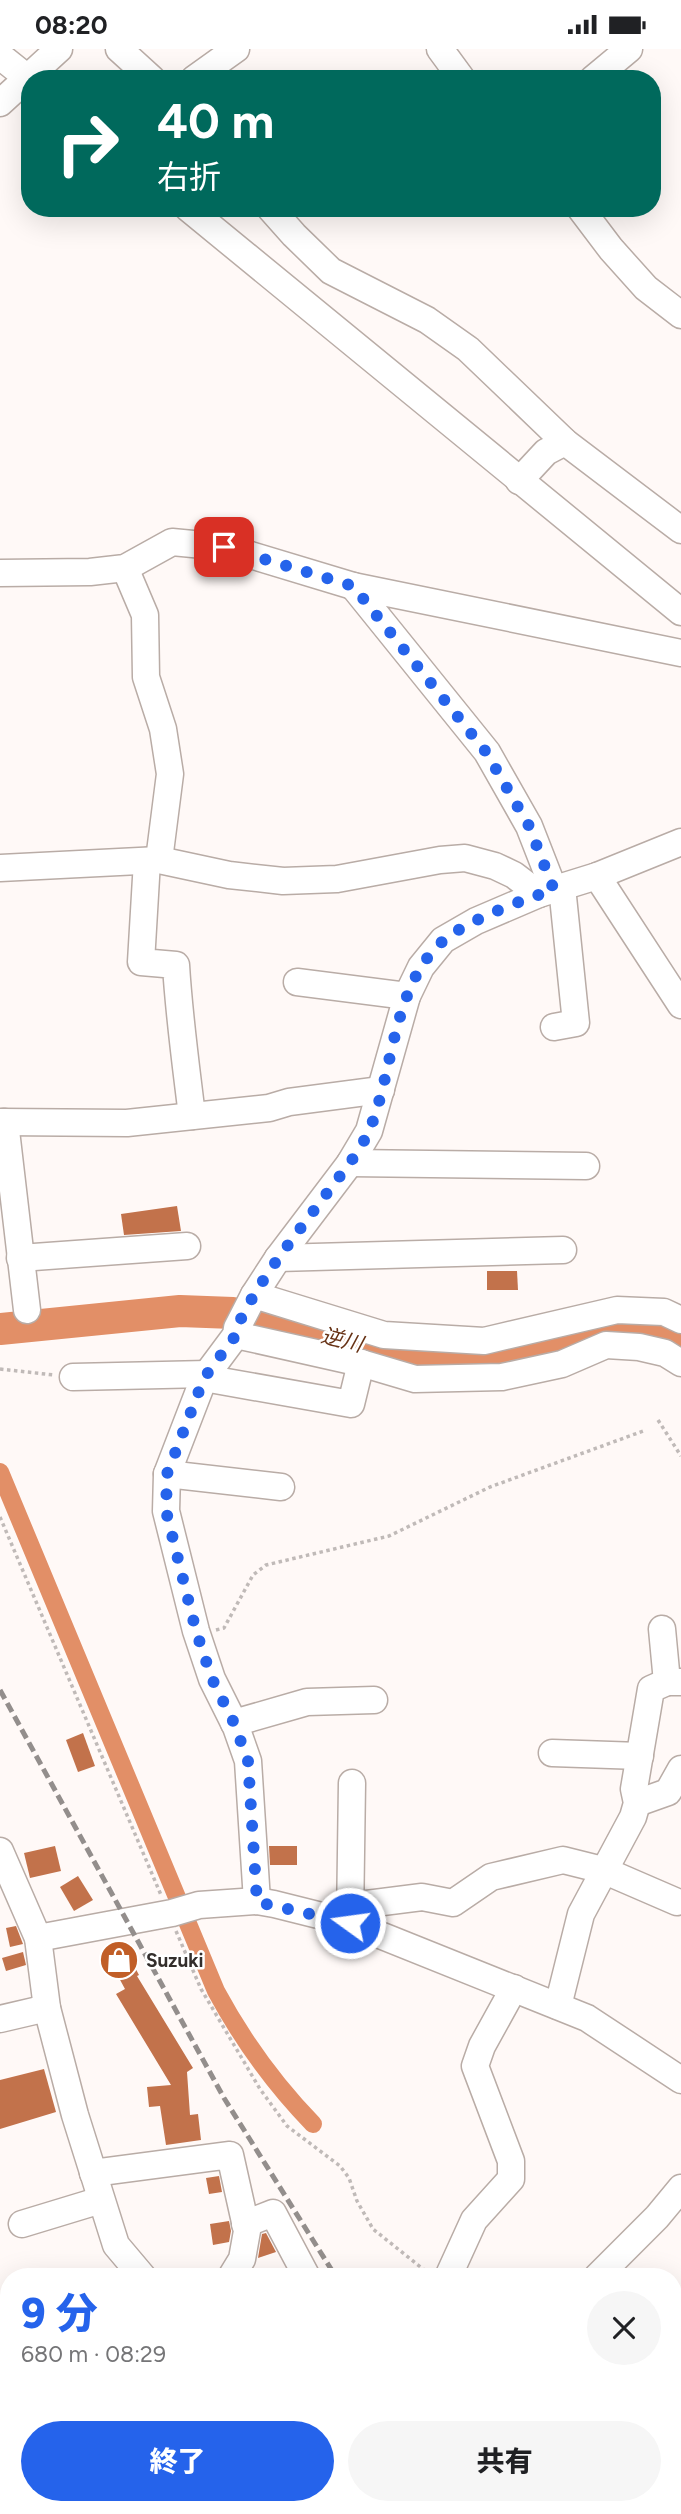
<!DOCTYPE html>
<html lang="ja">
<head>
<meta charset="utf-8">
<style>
  :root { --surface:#fff; --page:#f6f6f6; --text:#202124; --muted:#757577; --accent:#2563eb }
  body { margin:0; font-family:Figtree,"Noto Sans JP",sans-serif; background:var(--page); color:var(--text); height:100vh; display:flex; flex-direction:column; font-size:26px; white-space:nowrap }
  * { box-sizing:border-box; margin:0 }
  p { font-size:23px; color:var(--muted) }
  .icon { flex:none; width:38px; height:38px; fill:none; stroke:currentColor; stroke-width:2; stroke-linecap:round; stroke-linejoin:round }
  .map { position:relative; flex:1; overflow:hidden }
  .panel { position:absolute; left:0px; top:2219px; width:682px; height:247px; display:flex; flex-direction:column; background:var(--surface); border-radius:28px 28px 0 0; box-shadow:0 7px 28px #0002 }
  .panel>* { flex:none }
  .top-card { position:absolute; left:21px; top:21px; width:640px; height:147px; border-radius:28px; box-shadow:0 7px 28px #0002; background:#00695c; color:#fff; overflow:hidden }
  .pin { position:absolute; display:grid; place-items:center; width:60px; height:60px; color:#fff; margin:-30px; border-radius:14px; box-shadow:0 4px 10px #0006 }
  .me { position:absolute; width:77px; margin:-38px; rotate:284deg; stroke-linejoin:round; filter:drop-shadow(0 0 5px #0008) }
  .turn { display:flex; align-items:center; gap:24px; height:147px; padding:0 21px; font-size:32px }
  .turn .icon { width:91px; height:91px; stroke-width:2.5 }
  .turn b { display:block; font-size:49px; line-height:60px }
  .round { display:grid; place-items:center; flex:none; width:74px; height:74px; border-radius:37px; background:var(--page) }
  .head { display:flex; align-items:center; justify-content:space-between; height:119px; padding:0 21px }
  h1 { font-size:42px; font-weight:800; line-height:52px; color:var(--accent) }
  .action { display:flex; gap:14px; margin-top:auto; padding:14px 21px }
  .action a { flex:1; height:80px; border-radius:42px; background:var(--accent); color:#fff; font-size:28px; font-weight:800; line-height:80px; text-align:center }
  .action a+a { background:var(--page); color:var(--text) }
  .status { display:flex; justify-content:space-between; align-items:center; height:49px; padding:0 35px; background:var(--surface); direction:ltr }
  .status svg { height:19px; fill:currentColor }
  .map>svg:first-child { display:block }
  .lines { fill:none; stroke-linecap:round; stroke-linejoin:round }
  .canal { stroke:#e28f67; stroke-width:18 }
  .river { stroke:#e28f67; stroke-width:32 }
  .building { fill:#c2724b }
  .minor-casing { stroke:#b9aca6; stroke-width:29 }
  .path { stroke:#c0bab8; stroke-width:3.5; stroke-dasharray:3.5 3.5; stroke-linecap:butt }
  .minor { stroke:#fff; stroke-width:26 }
  .rail { stroke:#938e8c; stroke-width:5; stroke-dasharray:10 5; stroke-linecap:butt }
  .route { stroke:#2563eb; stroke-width:12; stroke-dasharray:0 21.6 }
  .labels { text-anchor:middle; stroke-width:5; stroke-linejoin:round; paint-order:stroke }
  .poi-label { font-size:19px; font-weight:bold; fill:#332e2c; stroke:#fff; text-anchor:start }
  .water-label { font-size:21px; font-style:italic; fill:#673215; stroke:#fff }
</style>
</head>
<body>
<div class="status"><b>08:20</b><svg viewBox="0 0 49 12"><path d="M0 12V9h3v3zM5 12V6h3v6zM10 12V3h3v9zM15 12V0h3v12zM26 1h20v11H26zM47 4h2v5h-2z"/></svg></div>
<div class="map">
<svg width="681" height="2465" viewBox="0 0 681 2465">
  <rect width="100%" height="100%" fill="#fff9f7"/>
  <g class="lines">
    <path class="canal" d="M0,1423L216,1942C243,1992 274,2035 313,2075"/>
    <path class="river" d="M0,1280L180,1262L233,1264L415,1309H498L562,1292L612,1283L652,1281L681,1293"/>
  </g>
  <g class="building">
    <path d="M177,1157L181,1182L124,1186L121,1165Z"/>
    <path d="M487,1222H517L518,1241H487Z"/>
    <path d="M83,1684L95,1717L78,1723L66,1691Z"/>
    <path d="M55,1797L61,1822L30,1829L24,1804Z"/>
    <path d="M269,1797H297V1816H270Z"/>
    <path d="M78,1827L93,1851L74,1862L60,1838Z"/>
    <path d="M16,1877L23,1895L10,1898L6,1879Z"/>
    <path d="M123,1896L139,1926L137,1927L193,2019L187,2023L190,2066L198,2065L201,2091L166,2096L160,2057L149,2058L147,2038L171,2036L116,1945L125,1940L106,1905Z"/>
    <path d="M23,1903L26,1916L6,1922L2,1909Z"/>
    <path d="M44,2020L56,2063L0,2080V2031Z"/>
    <path d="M219,2127L222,2143L209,2145L206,2129Z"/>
    <path d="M229,2172L231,2182L229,2193L213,2196L210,2175Z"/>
    <path d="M266,2184L276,2203L258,2209L262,2185Z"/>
  </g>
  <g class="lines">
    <g class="minor-casing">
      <g id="minor">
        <path d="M119,0L152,30"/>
        <path d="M440,0L462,30"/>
        <path d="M0,7L30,31"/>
        <path d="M194,30L236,0"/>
        <path d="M593,30L629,0"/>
        <path d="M0,54L59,0"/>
        <path d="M188,159L681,563"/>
        <path d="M270,159L294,186L331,222L427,271L468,300L565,393L681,481"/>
        <path d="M580,159L611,200L646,239L681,266"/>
        <path d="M519,432L546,403L565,393"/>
        <path d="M125,519L145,566L146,628L163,680L170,725L159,811"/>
        <path d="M0,524L90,523L125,519L172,493L224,498L353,537"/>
        <path d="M147,812L141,913L176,916C179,967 186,1017 192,1067"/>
        <path d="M0,819L159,811L229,826L283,832L337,830L440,811L465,809L495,817L514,826L539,845"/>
        <path d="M597,827L681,956"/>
        <path d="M554,841L529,777L487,703L353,537L681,604"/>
        <path d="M297,933L407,947"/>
        <path d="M554,978L576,974L562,838"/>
        <path d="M0,1073L127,1074L269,1059L289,1053L381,1041"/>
        <path d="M5,1073L27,1261"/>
        <path d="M350,1114L586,1117"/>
        <path d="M20,1209L187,1197"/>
        <path d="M278,1209L563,1201"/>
        <path d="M254,1246L384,1286L484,1292L617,1261L664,1263L681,1271"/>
        <path d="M236,1286L361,1314L415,1330L502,1328L562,1315L606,1296L639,1298L665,1304L681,1314"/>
        <path d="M73,1328L207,1325"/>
        <path d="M204,1329L351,1355L361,1314"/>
        <path d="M167,1425L281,1438"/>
        <path d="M662,1580L667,1633H681"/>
        <path d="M234,1674L307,1653L374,1651"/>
        <path d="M552,1704L640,1707"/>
        <path d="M637,1754L668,1743L681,1720"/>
        <path d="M0,1802L38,1889L47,1959L75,2066L116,2196L143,2228"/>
        <path d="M257,1852L248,1712L236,1678L212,1630L196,1582L166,1462L167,1425L204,1329L236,1286L237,1279L254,1246L278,1209L350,1114L369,1082L407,947L421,918L443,891L476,872L539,845L597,827L681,793"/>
        <path d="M351,1857L422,1848L453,1854L491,1828L563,1811L603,1821L677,1853"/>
        <path d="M350,1872L352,1734"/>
        <path d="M38,1889L172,1864L199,1856L257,1852L274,1855L350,1874L587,1969L681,2031"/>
        <path d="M558,1957L581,1865L633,1768L637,1754L634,1740L651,1640L667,1633"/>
        <path d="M0,1970L47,1959"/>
        <path d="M93,2124L230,2106L247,2182L242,2210L231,2228"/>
        <path d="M22,2175L101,2151"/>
        <path d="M245,2175L273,2164L307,2228"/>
        <path d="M448,2228L474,2171L511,2130V2112L475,2017L482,1997L514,1939"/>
        <path d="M597,2228L657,2168L681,2139"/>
        <path d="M674,2361L681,2356"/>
        <path d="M674,2433L681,2439"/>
        <path d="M246,2457L249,2465"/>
        <path d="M377,2465L385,2457"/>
        <path d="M517,2465L530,2457"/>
      </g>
    </g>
    <g class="path">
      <path d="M0,1320L54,1326"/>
      <path d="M658,1371L681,1407"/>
      <path d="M0,1468L161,1846"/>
      <path d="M216,1581L224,1579L253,1526L266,1516L389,1487L490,1438L646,1381"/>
      <path d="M176,1882L201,1940L260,2040L287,2077L340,2117L349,2129L357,2152L373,2180L428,2224"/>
    </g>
    <use href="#minor" class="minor"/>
    <g class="rail">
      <path d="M0,1641L224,2049L336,2228"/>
      <path d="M480,2457L485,2465"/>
    </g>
  </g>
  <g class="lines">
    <path class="route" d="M224,498L353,537L486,703L529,777L554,841C524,850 466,872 443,892C392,936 394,1023 369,1082C359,1104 342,1124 327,1144C304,1175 280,1205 259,1238C251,1252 238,1270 236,1286L204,1329L167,1425L166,1462L196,1582L212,1630L234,1674L248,1712L257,1853L350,1874"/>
  </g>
  <defs>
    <g id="shop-disc" transform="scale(2.0125)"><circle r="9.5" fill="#c15e27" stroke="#fff"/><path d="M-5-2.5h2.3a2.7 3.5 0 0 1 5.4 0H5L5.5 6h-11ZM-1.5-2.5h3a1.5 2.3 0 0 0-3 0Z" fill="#fff"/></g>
  </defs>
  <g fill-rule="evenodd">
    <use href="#shop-disc" x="119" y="1911"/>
  </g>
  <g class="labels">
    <g class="poi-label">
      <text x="146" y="1918">Suzuki</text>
    </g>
    <g class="water-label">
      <text transform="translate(342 1291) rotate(14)" y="7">逆川</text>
    </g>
  </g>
</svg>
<div class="pin" style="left:224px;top:498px;background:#d93025"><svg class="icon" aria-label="arrive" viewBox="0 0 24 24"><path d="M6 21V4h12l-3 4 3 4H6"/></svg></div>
<svg class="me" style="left:350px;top:1874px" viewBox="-20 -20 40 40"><circle r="17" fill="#2563eb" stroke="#fff" stroke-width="3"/><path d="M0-11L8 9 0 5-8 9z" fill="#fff"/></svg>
<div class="top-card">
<div class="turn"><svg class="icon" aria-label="right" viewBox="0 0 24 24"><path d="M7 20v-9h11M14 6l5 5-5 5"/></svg><div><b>40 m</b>右折</div></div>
</div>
<section class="panel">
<div class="head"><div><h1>9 分</h1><p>680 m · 08:29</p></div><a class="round"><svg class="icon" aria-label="close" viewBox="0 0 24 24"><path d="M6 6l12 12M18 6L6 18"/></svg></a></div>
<div class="action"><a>終了</a><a>共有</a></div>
</section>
</div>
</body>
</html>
